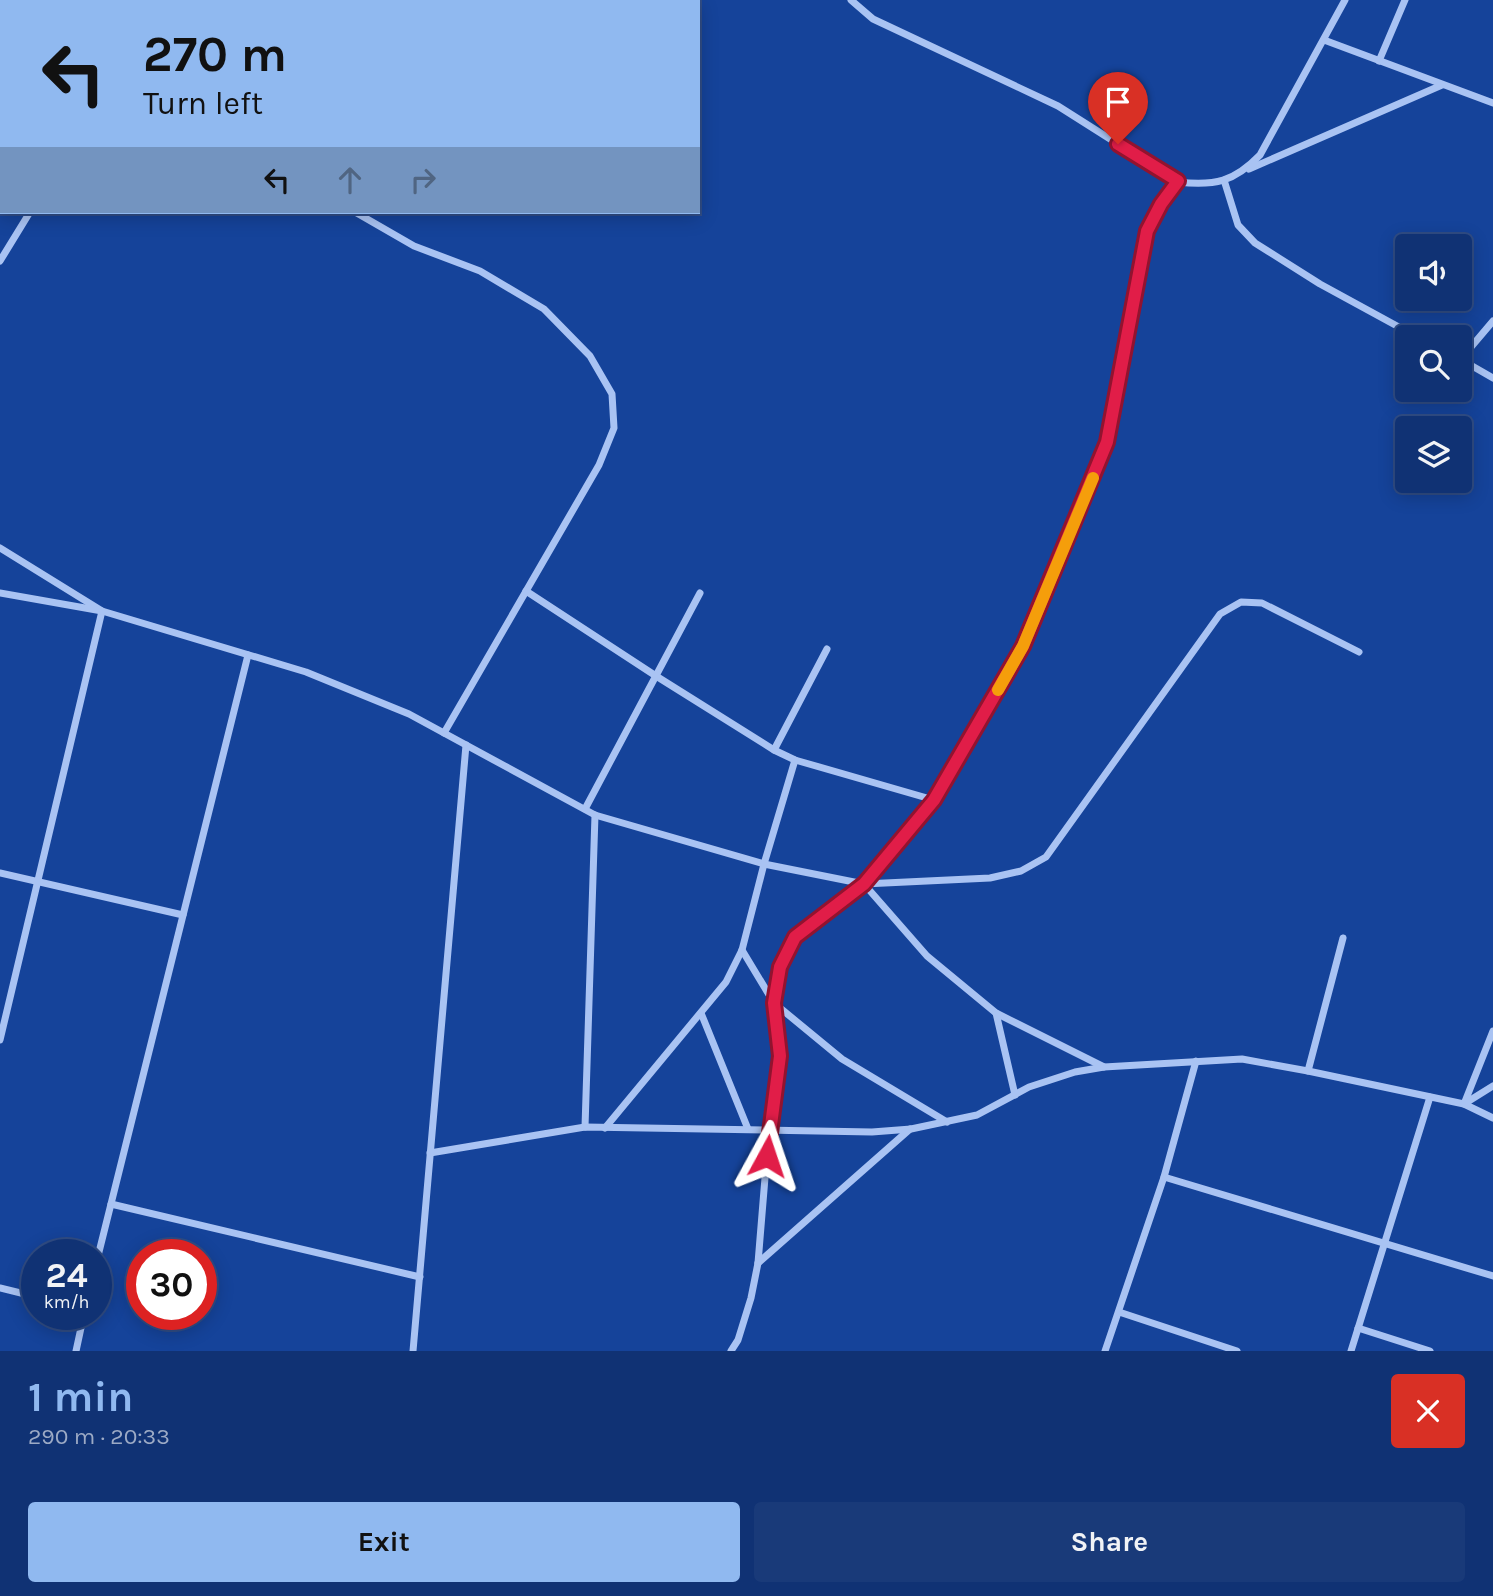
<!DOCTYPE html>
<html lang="en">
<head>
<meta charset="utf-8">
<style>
  :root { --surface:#103274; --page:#193a79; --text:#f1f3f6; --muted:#9caac5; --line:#304d86; --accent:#90b9f0 }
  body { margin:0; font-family:Karla,sans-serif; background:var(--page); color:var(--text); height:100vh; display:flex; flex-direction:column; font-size:26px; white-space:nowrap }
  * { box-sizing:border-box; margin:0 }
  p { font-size:23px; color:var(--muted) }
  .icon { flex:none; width:38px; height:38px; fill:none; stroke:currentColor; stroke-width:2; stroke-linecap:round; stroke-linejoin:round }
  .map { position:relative; height:1351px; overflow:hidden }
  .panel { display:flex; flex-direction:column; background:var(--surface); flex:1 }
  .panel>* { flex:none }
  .top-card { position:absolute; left:0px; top:0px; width:700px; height:214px; box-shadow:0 4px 18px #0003,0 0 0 2px var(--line); background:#90b9f0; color:#111; overflow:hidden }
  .tools { position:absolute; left:1395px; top:234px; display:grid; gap:14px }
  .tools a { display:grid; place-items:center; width:77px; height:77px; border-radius:7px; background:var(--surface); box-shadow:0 4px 18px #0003,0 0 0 2px var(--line); font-size:35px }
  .speed { position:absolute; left:21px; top:1239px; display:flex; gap:14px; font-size:35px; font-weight:700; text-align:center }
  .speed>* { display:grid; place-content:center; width:91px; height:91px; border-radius:50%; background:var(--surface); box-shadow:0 4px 18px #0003,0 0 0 2px var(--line); line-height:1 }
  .speed small { font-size:18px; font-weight:400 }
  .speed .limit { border:10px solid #d22; background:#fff; color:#111 }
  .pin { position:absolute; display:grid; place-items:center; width:60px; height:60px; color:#fff; margin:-72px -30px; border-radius:50% 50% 50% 0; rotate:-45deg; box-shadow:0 0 7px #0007 }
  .pin .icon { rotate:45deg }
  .me { position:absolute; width:77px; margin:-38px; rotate:5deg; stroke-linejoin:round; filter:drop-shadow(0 0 5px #0008) }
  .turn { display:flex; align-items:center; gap:24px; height:147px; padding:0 28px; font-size:32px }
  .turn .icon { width:91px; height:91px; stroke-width:2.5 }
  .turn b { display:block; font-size:49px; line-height:60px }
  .lanes { display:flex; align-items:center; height:66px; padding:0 28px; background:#0003; justify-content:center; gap:35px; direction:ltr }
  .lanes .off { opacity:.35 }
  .round { display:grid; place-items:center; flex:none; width:74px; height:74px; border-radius:7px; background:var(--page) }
  .head { display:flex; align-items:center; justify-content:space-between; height:119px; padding:0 28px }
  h1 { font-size:42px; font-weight:700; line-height:52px; color:var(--accent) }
  .action { display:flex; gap:14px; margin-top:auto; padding:14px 28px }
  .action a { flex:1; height:80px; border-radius:7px; background:var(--accent); color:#111; font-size:28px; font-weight:700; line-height:80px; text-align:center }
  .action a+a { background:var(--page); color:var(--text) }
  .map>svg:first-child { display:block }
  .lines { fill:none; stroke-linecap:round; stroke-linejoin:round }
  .minor { stroke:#a9c3f3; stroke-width:7 }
  .route-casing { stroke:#92132f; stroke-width:18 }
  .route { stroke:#e11d48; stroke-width:12 }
  .slow { stroke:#f59e0b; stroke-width:12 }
</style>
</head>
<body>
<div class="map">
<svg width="1493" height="1351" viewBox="0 0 1493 1351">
  <rect width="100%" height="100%" fill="#15439a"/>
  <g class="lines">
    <g class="minor">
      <path d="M851,0L873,19L1058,106L1178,182C1215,186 1234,182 1260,155L1345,0"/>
      <path d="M0,2L2,3"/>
      <path d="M159,2L160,0"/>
      <path d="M1324,40L1493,103"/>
      <path d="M1379,61L1405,0"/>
      <path d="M1249,169L1442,85"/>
      <path d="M1224,180L1238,225L1255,243L1320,284L1419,338"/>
      <path d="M355,212L414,246L480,271L544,309L590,356L612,394L614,428L599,465L444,733"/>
      <path d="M0,261L30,212"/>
      <path d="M1460,359L1493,378"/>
      <path d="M1460,360L1493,321"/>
      <path d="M0,548L102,611L0,1040"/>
      <path d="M526,591L656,676L774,750L795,760L934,800"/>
      <path d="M0,593L102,611L306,672L409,714L595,815L764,864L864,884L927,956L996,1013L1104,1067L1242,1059L1308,1071L1464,1104L1493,1086"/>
      <path d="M774,750L827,649"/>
      <path d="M585,809L700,593"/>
      <path d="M0,873L183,915"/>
      <path d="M864,884L990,878L1021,871L1046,857L1220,614L1241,602L1262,603L1359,652"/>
      <path d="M742,950L774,1003L842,1059L947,1122"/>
      <path d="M701,1013L748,1129"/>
      <path d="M996,1013L1015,1095"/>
      <path d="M1493,1031L1464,1104L1493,1118"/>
      <path d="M1308,1071L1343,938"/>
      <path d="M585,1127L595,815"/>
      <path d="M605,1128L726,982L742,950L764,864L795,760"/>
      <path d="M430,1153L585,1127L872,1132L911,1129L977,1115L1029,1087L1075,1072L1104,1067"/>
      <path d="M1164,1177L1493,1276"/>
      <path d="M111,1204L420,1277"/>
      <path d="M758,1263L910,1129"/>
      <path d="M96,1264L248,655"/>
      <path d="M0,1288L37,1297"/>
      <path d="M1119,1312L1237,1351"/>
      <path d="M1358,1328L1430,1351"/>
      <path d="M76,1351L84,1314"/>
      <path d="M413,1351L466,745"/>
      <path d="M731,1351L738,1340L751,1298L758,1263L769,1129L780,1056L774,1003L780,967L795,937L864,884L934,800L1023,646L1107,442L1147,231L1161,204L1178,182"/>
      <path d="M1105,1351L1164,1177L1196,1061"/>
      <path d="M1351,1351L1430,1097"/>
    </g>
  </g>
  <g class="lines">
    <g class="route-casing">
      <path id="route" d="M767,1156L780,1056L774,1003L780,967L795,937L864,884L934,800L1023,646L1107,442L1147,231L1161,204L1178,181L1118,144"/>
    </g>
    <use href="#route" class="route"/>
    <path class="slow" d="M998,690L1023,646L1093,478"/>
  </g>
</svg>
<div class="tools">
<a><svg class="icon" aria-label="sound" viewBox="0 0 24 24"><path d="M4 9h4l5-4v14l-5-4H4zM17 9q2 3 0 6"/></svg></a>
<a><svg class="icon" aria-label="search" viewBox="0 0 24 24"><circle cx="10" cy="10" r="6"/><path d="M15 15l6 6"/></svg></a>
<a><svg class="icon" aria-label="layers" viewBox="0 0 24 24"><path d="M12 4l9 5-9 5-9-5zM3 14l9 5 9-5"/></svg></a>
</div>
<div class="speed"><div>24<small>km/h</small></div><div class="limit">30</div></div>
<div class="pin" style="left:1118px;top:144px;background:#d93025"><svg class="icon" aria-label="arrive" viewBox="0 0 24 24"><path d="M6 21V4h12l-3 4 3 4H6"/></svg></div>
<svg class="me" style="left:767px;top:1156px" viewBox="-20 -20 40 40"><path d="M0-17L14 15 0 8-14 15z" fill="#e11d48" stroke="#fff" stroke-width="4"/></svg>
<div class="top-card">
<div class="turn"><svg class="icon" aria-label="left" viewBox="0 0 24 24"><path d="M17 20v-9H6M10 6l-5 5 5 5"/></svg><div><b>270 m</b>Turn left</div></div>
<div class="lanes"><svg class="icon" aria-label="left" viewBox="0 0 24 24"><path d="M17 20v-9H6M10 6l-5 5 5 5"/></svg><svg class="icon off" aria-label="ahead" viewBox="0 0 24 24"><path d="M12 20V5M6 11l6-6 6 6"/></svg><svg class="icon off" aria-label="right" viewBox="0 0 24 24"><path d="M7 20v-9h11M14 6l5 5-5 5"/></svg></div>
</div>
</div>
<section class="panel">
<div class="head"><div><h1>1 min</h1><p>290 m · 20:33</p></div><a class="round" style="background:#d93025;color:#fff"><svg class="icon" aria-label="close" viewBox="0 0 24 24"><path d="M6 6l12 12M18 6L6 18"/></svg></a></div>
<div class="action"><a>Exit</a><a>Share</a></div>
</section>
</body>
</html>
